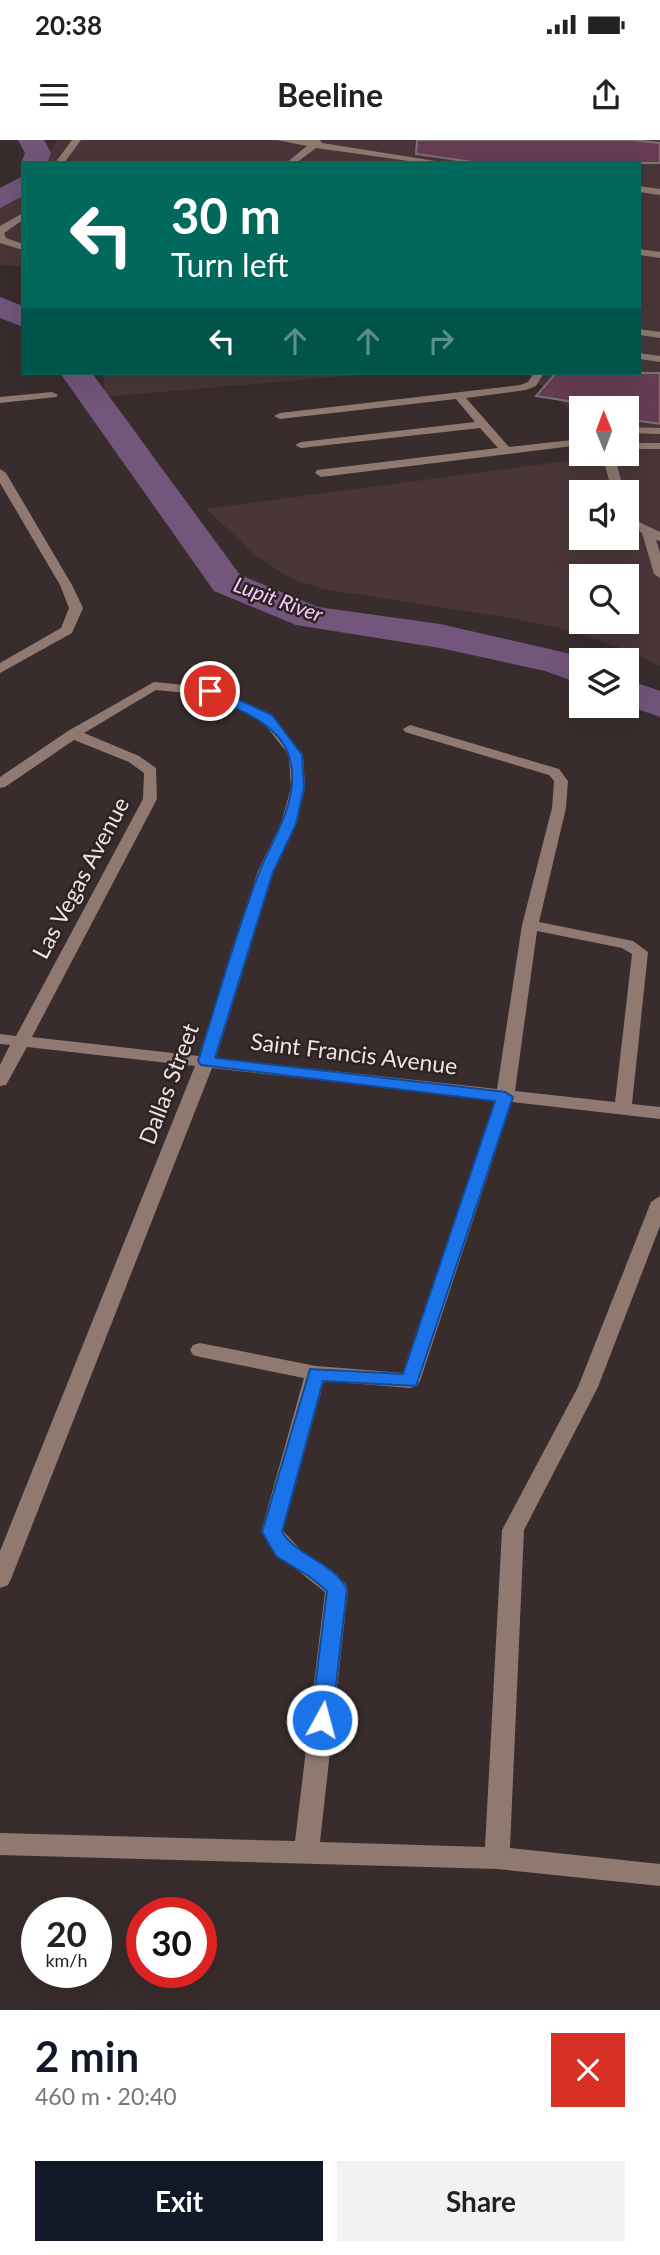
<!DOCTYPE html>
<html lang="en">
<head>
<meta charset="utf-8">
<style>
  :root { --surface:#fff; --page:#f2f2f2; --text:#222; --muted:#767676; --accent:#111827 }
  body { margin:0; font-family:Lato,sans-serif; background:var(--page); color:var(--text); height:100vh; display:flex; flex-direction:column; font-size:26px; white-space:nowrap }
  * { box-sizing:border-box; margin:0 }
  p { font-size:23px; color:var(--muted) }
  .icon { flex:none; width:38px; height:38px; fill:none; stroke:currentColor; stroke-width:2; stroke-linecap:round; stroke-linejoin:round }
  .map { position:relative; height:1870px; overflow:hidden }
  .details { display:flex; flex-direction:column; background:var(--surface); flex:1 }
  .details>* { flex:none }
  .top-card { position:absolute; left:21px; top:21px; width:620px; height:214px; border-radius:0px; box-shadow:0 7px 28px #0002; background:#00695c; color:#fff; overflow:hidden }
  .needle { width:46px; rotate:359deg }
  .fabs { position:absolute; left:569px; top:256px; display:grid; gap:14px }
  .fabs a { display:grid; place-items:center; width:70px; height:70px; border-radius:0px; background:var(--surface); box-shadow:0 7px 28px #0002; font-size:35px }
  .speed { position:absolute; left:21px; top:1757px; display:flex; gap:14px; font-size:35px; font-weight:700; text-align:center }
  .speed>* { display:grid; place-content:center; width:91px; height:91px; border-radius:50%; background:var(--surface); box-shadow:0 7px 28px #0002; line-height:1 }
  .speed small { font-size:18px; font-weight:400 }
  .speed .limit { border:10px solid #d22; background:#fff; color:#111 }
  .pin { position:absolute; display:grid; place-items:center; width:60px; height:60px; color:#fff; margin:-30px; border:4px solid #fff; border-radius:50%; box-shadow:0 2px 7px #0007 }
  .me { position:absolute; width:77px; margin:-38px; rotate:7deg; stroke-linejoin:round; filter:drop-shadow(0 0 5px #0008) }
  .turn { display:flex; align-items:center; gap:24px; height:147px; padding:0 35px; font-size:32px }
  .turn .icon { width:91px; height:91px; stroke-width:2.5 }
  .turn b { display:block; font-size:49px; line-height:60px }
  .lanes { display:flex; align-items:center; height:66px; padding:0 35px; background:#0003; justify-content:center; gap:35px; direction:ltr }
  .lanes .off { opacity:.35 }
  .round { display:grid; place-items:center; flex:none; width:74px; height:74px; border-radius:0px; background:var(--page) }
  .head { display:flex; align-items:center; justify-content:space-between; height:119px; padding:0 35px }
  h1 { font-size:42px; font-weight:700; line-height:52px; color:var(--accent) }
  .button { display:flex; gap:14px; margin-top:auto; padding:14px 35px }
  .button a { flex:1; height:80px; border-radius:0px; background:var(--accent); color:#fff; font-size:28px; font-weight:700; line-height:80px; text-align:center }
  .button a+a { background:var(--page); color:var(--text) }
  .status { display:flex; justify-content:space-between; align-items:center; height:49px; padding:0 35px; background:var(--surface); direction:ltr }
  .status svg { height:19px; fill:currentColor }
  header { display:flex; justify-content:space-between; align-items:center; height:91px; padding:0 35px; background:var(--surface); font-size:32px; font-weight:700 }
  .map>svg:first-child { display:block }
  .built { fill:#4a3638; fill-rule:evenodd }
  .lines { fill:none; stroke-linecap:round; stroke-linejoin:round }
  .river { fill:#73567b; fill-rule:evenodd }
  .building { fill:#683d54; stroke:#7e7177; stroke-width:2 }
  .minor { fill:#8f7971; fill-rule:evenodd }
  .route { fill:#1a73e8; stroke:#114b97; stroke-width:2 }
  .labels { text-anchor:middle; stroke-width:5; stroke-linejoin:round; paint-order:stroke }
  .far-water-label { font-size:21px; font-style:italic; fill:#f4cdfe; stroke:#2e2223 }
  .street-label { font-size:23px; fill:#ece3e4; stroke:#2e2223 }
</style>
</head>
<body>
<div class="status"><b>20:38</b><svg viewBox="0 0 49 12"><path d="M0 12V9h3v3zM5 12V6h3v6zM10 12V3h3v9zM15 12V0h3v12zM26 1h20v11H26zM47 4h2v5h-2z"/></svg></div>
<header><svg class="icon" aria-label="menu" viewBox="0 0 24 24"><path d="M4 6h16M4 12h16M4 18h16"/></svg>Beeline<svg class="icon" aria-label="share" viewBox="0 0 24 24"><path d="M12 15V3M7 8l5-5 5 5M5 13v7h14v-7"/></svg></header>
<div class="map">
<svg width="660" height="1870" viewBox="0 0 660 1870">
  <rect width="100%" height="100%" fill="#392c2d"/>
  <g class="built">
    <path d="M57,0H660V526L621,508L559,488L504,477L323,449L290,438L258,417L206,369L626,313V268H581V280L526,233H639V23H44ZM581,352H626V397H581ZM581,436H626V481H581Z"/>
    <path d="M23,49V126L0,125V63Z"/>
    <path d="M103,233H381L105,257Z"/>
  </g>
  <g class="lines">
    <g class="river">
      <path d="M18,0H44L51,13L47,23H23V25L21,23L25,13Z"/>
      <path d="M23,36V56L0,68V48Z"/>
      <path d="M0,157L23,166V187L0,178Z"/>
      <path d="M60,233H92L240,435L318,467L440,484L571,514L586,520H581V544L545,531L440,508L296,485L214,451Z"/>
      <path d="M626,539L660,551V577L626,565Z"/>
    </g>
  </g>
  <g class="building">
    <path d="M417,0H634L660,3V23H479L416,14Z"/>
    <path d="M556,233H660V284L626,279V268H583L587,264L536,256Z"/>
  </g>
  <g class="lines">
    <g class="minor">
      <path d="M72,0H81L64,23H55Z"/>
      <path d="M277,0H320L322,3L448,23H423L316,8L296,23H286L307,6Z"/>
      <path d="M639,46L660,49V55L639,52Z"/>
      <path d="M23,73V80L4,93L6,98L23,104V110L0,103V86Z"/>
      <path d="M639,109L660,112V118L639,115Z"/>
      <path d="M639,189L660,192V198L639,195Z"/>
      <path d="M639,213L660,216V222L639,219Z"/>
      <path d="M534,233H544L536,246L526,250L466,258L509,307L581,299V305L321,337L315,333L317,330L498,308L480,288L301,308L295,305L301,302L475,282L456,259L280,279L274,276L280,273L520,245L528,242Z"/>
      <path d="M52,252L58,255L56,257L0,263V257Z"/>
      <path d="M626,287L660,288V294L626,293Z"/>
      <rect x="626" y="303" width="34" height="6"/>
      <path d="M611,321L617,325L624,352H612L605,325Z"/>
      <path d="M0,329L6,333L72,445L83,468L72,493L0,533V523L61,488L69,468L60,445L0,343Z"/>
      <path d="M626,370L641,383L660,392V401L656,400L660,413V438L654,434L642,393L626,382Z"/>
      <path d="M154,542L215,548L272,575L303,615L305,648L297,683L274,731L216,918L497,949L522,785L552,668L554,641L549,635L405,592L403,589L410,585L559,629L568,641L566,668L539,782L633,801L648,812L632,964L660,967V979L512,962L420,1241L417,1246L410,1248L324,1241L283,1391L301,1410L345,1443L348,1449L320,1702L485,1707L502,1390L578,1247L651,1062L660,1056V1086L598,1247L524,1390L510,1708L660,1724V1746L497,1729L0,1715V1693L295,1701L325,1452L278,1415L261,1392L304,1238L200,1217L193,1215L190,1210L193,1205L200,1203L316,1226L403,1233L495,960L212,928L11,1439L8,1445L0,1448V1411L195,926L27,907L6,945L0,946V925L10,905L0,904V894L16,896L143,659L144,633L129,622L74,600L5,647L0,648V637L68,591ZM156,550L207,555L262,581L289,615L291,648L281,683L258,731L199,916L32,897L157,659L156,628L139,616L84,593ZM537,791L622,808L632,814L615,962L515,951Z"/>
    </g>
  </g>
  <path class="route" d="M206,549H215L272,575L302,615L304,648L296,684L273,732L215,918L505,952L513,957L416,1246L323,1241L282,1392C298,1417 333,1422 347,1449L332,1580L329,1586L322,1589L314,1586L311,1580L327,1451L310,1437L276,1416L262,1392L310,1229L403,1234L495,961L201,925L198,921C218,859 235,794 259,733C273,697 302,657 289,616C279,583 233,567 206,554Z"/>
  <g class="labels">
    <g class="far-water-label">
      <text transform="translate(278 460) rotate(20)" y="7">Lupit River</text>
    </g>
    <g class="street-label">
      <text transform="translate(81 738) rotate(-62)" y="8">Las Vegas Avenue</text>
      <text transform="translate(354 914) rotate(7)" y="8">Saint Francis Avenue</text>
      <text transform="translate(169 944) rotate(-69)" y="8">Dallas Street</text>
    </g>
  </g>
</svg>
<div class="fabs">
<a><svg class="needle" viewBox="-14 -14 28 28"><path d="M0-13l5 13h-10z" fill="#e53935"/><path d="M0 13l5-13h-10z" fill="#767676"/></svg></a>
<a><svg class="icon" aria-label="sound" viewBox="0 0 24 24"><path d="M4 9h4l5-4v14l-5-4H4zM17 9q2 3 0 6"/></svg></a>
<a><svg class="icon" aria-label="search" viewBox="0 0 24 24"><circle cx="10" cy="10" r="6"/><path d="M15 15l6 6"/></svg></a>
<a><svg class="icon" aria-label="layers" viewBox="0 0 24 24"><path d="M12 4l9 5-9 5-9-5zM3 14l9 5 9-5"/></svg></a>
</div>
<div class="speed"><div>20<small>km/h</small></div><div class="limit">30</div></div>
<div class="pin" style="left:210px;top:551px;background:#d93025"><svg class="icon" aria-label="arrive" viewBox="0 0 24 24"><path d="M6 21V4h12l-3 4 3 4H6"/></svg></div>
<svg class="me" style="left:322px;top:1580px" viewBox="-20 -20 40 40"><circle r="17" fill="#1a73e8" stroke="#fff" stroke-width="3"/><path d="M0-11L8 9 0 5-8 9z" fill="#fff"/></svg>
<div class="top-card">
<div class="turn"><svg class="icon" aria-label="left" viewBox="0 0 24 24"><path d="M17 20v-9H6M10 6l-5 5 5 5"/></svg><div><b>30 m</b>Turn left</div></div>
<div class="lanes"><svg class="icon" aria-label="left" viewBox="0 0 24 24"><path d="M17 20v-9H6M10 6l-5 5 5 5"/></svg><svg class="icon off" aria-label="ahead" viewBox="0 0 24 24"><path d="M12 20V5M6 11l6-6 6 6"/></svg><svg class="icon off" aria-label="ahead" viewBox="0 0 24 24"><path d="M12 20V5M6 11l6-6 6 6"/></svg><svg class="icon off" aria-label="right" viewBox="0 0 24 24"><path d="M7 20v-9h11M14 6l5 5-5 5"/></svg></div>
</div>
</div>
<section class="details">
<div class="head"><div><h1>2 min</h1><p>460 m · 20:40</p></div><a class="round" style="background:#d93025;color:#fff"><svg class="icon" aria-label="close" viewBox="0 0 24 24"><path d="M6 6l12 12M18 6L6 18"/></svg></a></div>
<div class="button"><a>Exit</a><a>Share</a></div>
</section>
</body>
</html>
